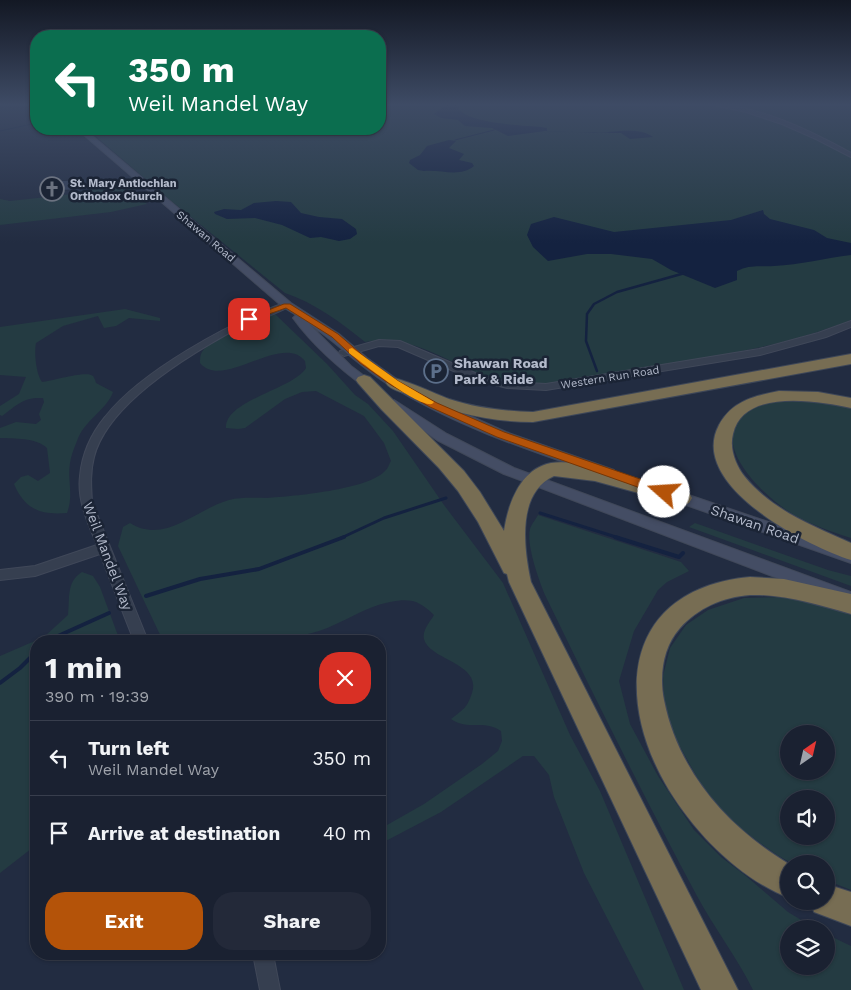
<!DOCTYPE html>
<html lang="en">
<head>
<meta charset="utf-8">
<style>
  :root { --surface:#1a2131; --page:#232939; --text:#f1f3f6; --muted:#9fa3ab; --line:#383e4d; --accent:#b45309 }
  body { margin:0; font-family:"Work Sans",sans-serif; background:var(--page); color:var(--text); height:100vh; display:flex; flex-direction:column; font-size:19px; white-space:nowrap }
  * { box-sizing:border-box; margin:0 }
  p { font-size:16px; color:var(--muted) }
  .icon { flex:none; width:28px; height:28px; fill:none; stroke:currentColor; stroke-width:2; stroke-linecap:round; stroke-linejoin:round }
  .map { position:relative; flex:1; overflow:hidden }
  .panel { position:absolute; left:30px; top:635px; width:356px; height:325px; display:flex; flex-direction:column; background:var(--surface); border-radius:20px; box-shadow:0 1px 4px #0004,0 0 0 1px var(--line) }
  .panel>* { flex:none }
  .hud { position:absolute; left:30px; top:30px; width:356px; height:105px; border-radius:20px; box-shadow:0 1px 4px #0004,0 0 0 1px var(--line); background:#0b6e4f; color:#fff; overflow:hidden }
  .needle { width:32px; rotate:34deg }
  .fabs { position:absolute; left:780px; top:725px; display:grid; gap:10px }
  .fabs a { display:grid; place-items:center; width:55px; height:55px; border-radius:50%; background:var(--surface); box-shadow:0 1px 4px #0004,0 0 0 1px var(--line); font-size:25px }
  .pin { position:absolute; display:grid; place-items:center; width:42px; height:42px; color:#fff; margin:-21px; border-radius:10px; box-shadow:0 2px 8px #0006 }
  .me { position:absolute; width:55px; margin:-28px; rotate:289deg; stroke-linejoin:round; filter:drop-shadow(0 0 4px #0008) }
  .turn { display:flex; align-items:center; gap:18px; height:105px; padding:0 15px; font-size:22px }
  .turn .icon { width:65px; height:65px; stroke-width:2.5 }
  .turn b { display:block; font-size:35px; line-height:42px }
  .round { display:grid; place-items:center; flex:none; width:52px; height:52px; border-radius:20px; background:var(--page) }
  .overview { display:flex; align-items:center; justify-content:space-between; height:85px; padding:0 15px }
  h1 { font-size:30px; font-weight:700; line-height:38px }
  .cta { display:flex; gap:10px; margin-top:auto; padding:10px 15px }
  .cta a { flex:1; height:58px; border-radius:20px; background:var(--accent); color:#fff; font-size:20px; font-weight:700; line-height:58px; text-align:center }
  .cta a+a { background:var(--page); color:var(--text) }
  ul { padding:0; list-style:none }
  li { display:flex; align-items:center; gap:15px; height:75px; padding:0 15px; border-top:1px solid var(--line) }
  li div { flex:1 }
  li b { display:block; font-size:19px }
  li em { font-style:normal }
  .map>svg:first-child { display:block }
  .green { fill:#243b42; fill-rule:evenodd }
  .water { fill:#142240 }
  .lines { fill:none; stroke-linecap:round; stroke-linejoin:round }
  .stream-far3 { stroke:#142240; stroke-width:1 }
  .stream-far2 { stroke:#142240; stroke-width:2.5 }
  .stream-far1 { stroke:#142240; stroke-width:3 }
  .stream { stroke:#142240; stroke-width:4 }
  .building { fill:#343f57; stroke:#1d2637 }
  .minor-casing { stroke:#404859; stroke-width:2 }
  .tertiary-casing { stroke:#404859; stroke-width:2 }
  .secondary-casing { stroke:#404859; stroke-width:2 }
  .motorway-casing { stroke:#3e4758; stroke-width:2 }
  .minor { fill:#363f50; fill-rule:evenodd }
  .tertiary { fill:#363f50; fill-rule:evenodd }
  .secondary { fill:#444d64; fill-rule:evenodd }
  .motorway { fill:#776d53; fill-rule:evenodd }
  .route { fill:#b45309; stroke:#753606 }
  .slow { fill:#f59e0b }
  .labels { text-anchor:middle; stroke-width:5; stroke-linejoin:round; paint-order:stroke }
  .far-poi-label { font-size:11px; font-weight:bold; fill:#b3bacb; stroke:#1b2435; text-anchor:start }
  .far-street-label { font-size:11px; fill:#b3bacb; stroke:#1b2435 }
  .poi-label { font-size:14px; font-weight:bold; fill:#b3bacb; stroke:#1b2435; text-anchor:start }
  .street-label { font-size:14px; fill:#b3bacb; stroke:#1b2435 }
</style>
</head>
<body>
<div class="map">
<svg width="851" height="990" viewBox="0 0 851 990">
  <rect width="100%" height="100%" fill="#222c41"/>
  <g class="green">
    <path d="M380,104H851V320C786,346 717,356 648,368C603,376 555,389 509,382C456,373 421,332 365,342C340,322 315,303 285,293L170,200L87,129H380Z"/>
    <path d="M130,180L138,185L134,191L147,204L111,212L0,225V199L10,201L65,195Z"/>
    <path d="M125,309L160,318V321L129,318L116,326L104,328L98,316L63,326L36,343C34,353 36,374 42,382C52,381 87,370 93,376C94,377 96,382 96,383L113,392C106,411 84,420 77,441C74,448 71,456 70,463C67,481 74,494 67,513C41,515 25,510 14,484L21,477L28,475L38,481L50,473L47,448C35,437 15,439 0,438V428L16,422L36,424L41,420L39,414L44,402L43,398C23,397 17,405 2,416L0,415V406L19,394L26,377L0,375V327Z"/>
    <path d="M275,314L327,364L355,395L368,404L393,431L444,505L503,583L570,735L600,791L684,990H644L584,873L554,797L549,775L534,756H523L441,812L380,844V829L424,804L482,764L498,751L502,741L501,731C483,719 468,731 451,719C464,709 467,708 472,693C482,663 429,660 424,639C422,630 430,622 434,615C419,600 410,598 390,602C364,607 343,623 319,631C269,646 215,641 163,641L118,546L123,527L130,523C165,545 196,509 229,500C241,497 255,498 267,498C294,496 367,490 385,471C388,469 389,464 391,461L384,443L364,416L316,391L302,392L285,399L245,428L238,429L226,428C225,400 294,389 306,368L305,361C282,332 223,391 200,363C200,359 200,355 202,352C212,336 257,317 275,314Z"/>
    <path d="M807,398L851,406V538C832,532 812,525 794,515C767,499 703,442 748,411C764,400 787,400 807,398Z"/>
    <path d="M538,515L681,562L689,571L667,582L658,590L634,631L619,681L630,724L658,776L694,830L721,857L746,876L788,912L816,929H789V966H826V934L851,946V990H753C737,957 714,928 697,896C644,797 594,696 545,595C539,580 526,545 530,529C531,525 536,519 538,515Z"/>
    <path d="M695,523L828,570L851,576V586L689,527Z"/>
    <path d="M82,572L93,576L100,587L120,641H36V845L0,873V656L44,637L68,615C70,598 66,582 82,572Z"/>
    <path d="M785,597L829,607L851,615V890L826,880V864H793L777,855L727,819L699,781L674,736L664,703L663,676L670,648L686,625L708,610L744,598ZM789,734H826V771H789ZM789,799H826V836H789Z"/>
  </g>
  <g class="water">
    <path d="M455,104L460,106L458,109C469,123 523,126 541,127L547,128V131C563,131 579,132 595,133C612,133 638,126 653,137L630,139L621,133H614L545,131L508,136L492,128L465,126L458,120L441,118L434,114L446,105Z"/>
    <path d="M449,140L456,141L449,148L464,154L459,160L472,163L474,166C460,178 440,169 424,171L418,170L409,163L410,160L420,155L427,146Z"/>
    <path d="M276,201L291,202L301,213L319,217L342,219L356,229L357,234L350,239L339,241L321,237L310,238L282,225L255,218L227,219L215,214L214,212L224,209L241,210L254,203Z"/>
    <path d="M763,210L764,214L770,219L814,230L827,238L851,243V255C826,258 800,265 774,266C761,267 750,264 737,271V280L715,288L671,270L652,259L611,254H587L548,261L533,247L527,235L531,224L554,217L614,232L731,220Z"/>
  </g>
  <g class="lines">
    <g class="stream-far3">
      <path d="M0,131L36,123"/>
      <path d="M455,140L494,130"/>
    </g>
    <path class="stream-far2" d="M597,371L586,341L587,314L594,304L617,292L685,273"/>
    <g class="stream-far1">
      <path d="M540,513L619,538"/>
      <path d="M341,538L384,518L446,498"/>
    </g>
    <g class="stream">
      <path d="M615,537L679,557L683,553"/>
      <path d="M146,596L200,579L259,569L344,537"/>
      <path d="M52,641L58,636L109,613"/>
      <path d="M0,683L20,668L36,652"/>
    </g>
  </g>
  <path class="building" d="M72,180L71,190L50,191L54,181Z"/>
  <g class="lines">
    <g class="minor-casing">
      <g id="minor">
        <path d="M709,104C756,104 811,131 851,153V157L816,139L782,124L746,112Z"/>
        <path d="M284,303L291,305C281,313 256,320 242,326C195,351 108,402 94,457C90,472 91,486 92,502L148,641H134L100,554L35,576L0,580V570L35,566L97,545C88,523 77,501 80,476C82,454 91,434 105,417C141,371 229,323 284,303Z"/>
        <path d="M253,954H273L280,990H260Z"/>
      </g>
    </g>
    <g class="tertiary-casing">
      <path id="tertiary" d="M851,321V327L826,337L760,355L546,390L507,388L472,379L398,347L379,346L344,356L339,353L340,351L379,340L400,341L480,375L507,382L546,384L759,349L818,333Z"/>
    </g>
    <g class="secondary-casing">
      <g id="secondary">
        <path d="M77,129H84L291,303L339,334L367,358L398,380L439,402L506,432L614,470L616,473L614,476H604C531,451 457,427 391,386C361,368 338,343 309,324L351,366L380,388L374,392L370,391C341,370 314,347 293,318L296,315L283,307Z"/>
        <path d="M394,400L447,434L514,468L851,592V606L504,474L437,440L389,407L388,404L389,401Z"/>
        <path d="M671,489L851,550V563L666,498L664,494L666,490Z"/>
      </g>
    </g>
    <g class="motorway-casing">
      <g id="motorway">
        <path d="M851,354V364L533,422C489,422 450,412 409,395C402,392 390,390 386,383L388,380L394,378C413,383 431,392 449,399C476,408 504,411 533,412Z"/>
        <path d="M364,375L370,377L464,471L480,492L504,531C508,504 520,469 551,463C571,460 593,467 611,472C637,478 663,485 689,493L692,498L689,503L682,505L595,481L554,476C516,493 524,550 531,582L738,990H701L509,582L507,574L504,573L478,522L458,491L439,468L381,409L358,383L356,380L358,377Z"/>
        <path d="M779,391L818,392L851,398V408C818,401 743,388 733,434C729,449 736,466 745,477C772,510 813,526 851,543V560C807,546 687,485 719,425C732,401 754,396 779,391Z"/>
        <path d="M750,577L784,579L851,594V614C818,605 785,594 750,595C723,597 698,608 680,628C663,647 659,675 664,700C678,771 727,827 789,864V898C739,878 697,835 669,790C613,697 624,589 750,577Z"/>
        <path d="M826,884L851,892V926L814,912L810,901H826Z"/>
      </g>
    </g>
    <use href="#minor" class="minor"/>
    <use href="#tertiary" class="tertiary"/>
    <use href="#secondary" class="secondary"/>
    <use href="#motorway" class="motorway"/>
  </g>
  <linearGradient id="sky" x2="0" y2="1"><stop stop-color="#131824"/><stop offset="0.43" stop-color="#3e4b65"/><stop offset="1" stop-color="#3e4b65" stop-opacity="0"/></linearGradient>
  <rect width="851" height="243" fill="url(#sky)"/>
  <path class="route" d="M284,304H290L338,334L367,359L398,381L437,403L504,432L669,489L670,492L664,496L660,495L497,437L430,407L391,385L360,363L332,337L286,308L252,320L245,319Z"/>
  <path class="slow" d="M352,348L398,381L434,402L432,404C417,407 363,363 349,353V349Z"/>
  <defs>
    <g id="church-ring" transform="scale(1.25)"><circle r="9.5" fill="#1b2435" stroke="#6b7280" stroke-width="1.5"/><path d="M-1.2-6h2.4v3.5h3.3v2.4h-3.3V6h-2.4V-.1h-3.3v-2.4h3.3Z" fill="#6b7280"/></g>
    <g id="parking-ring" transform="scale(1.25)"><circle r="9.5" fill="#1b2435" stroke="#5c6f8a" stroke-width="1.5"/><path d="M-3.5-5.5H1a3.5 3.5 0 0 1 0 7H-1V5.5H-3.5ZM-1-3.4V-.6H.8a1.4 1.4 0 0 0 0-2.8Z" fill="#5c6f8a"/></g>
  </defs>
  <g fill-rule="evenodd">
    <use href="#church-ring" x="52" y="189"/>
    <use href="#parking-ring" x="436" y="371"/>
  </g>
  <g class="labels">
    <g class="far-poi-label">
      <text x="70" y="187">St. Mary Antiochian<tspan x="70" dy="13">Orthodox Church</tspan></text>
    </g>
    <g class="far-street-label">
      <text transform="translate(206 236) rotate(40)" y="4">Shawan Road</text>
      <text transform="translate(610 377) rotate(-9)" y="4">Western Run Road</text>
    </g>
    <g class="poi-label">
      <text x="454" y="368">Shawan Road<tspan x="454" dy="16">Park &amp; Ride</tspan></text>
    </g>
    <g class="street-label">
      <text transform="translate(755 524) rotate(19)" y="5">Shawan Road</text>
      <text transform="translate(108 556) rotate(69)" y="5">Weil Mandel Way</text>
    </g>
  </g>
</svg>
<div class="fabs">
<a><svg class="needle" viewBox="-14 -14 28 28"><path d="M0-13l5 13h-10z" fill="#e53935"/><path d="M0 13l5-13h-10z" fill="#9fa3ab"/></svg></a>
<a><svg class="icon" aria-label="sound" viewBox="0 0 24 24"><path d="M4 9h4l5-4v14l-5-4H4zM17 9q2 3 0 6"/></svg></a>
<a><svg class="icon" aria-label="search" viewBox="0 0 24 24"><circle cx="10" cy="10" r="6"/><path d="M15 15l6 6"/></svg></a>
<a><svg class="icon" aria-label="layers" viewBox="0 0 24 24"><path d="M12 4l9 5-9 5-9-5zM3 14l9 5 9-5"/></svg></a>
</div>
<div class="pin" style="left:249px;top:319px;background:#d93025"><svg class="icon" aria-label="arrive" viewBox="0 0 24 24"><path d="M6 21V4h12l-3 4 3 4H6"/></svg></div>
<svg class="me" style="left:664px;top:492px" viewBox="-20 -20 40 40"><circle r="19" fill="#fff"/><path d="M0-13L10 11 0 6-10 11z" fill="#b45309"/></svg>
<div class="hud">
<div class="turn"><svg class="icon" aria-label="left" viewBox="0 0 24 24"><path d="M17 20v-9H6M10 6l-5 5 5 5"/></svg><div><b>350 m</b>Weil Mandel Way</div></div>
</div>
<section class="panel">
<div class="overview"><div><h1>1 min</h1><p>390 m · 19:39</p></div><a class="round" style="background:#d93025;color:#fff"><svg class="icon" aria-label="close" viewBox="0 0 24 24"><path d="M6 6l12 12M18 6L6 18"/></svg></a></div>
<ul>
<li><svg class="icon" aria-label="left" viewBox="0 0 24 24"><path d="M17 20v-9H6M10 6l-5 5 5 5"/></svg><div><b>Turn left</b><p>Weil Mandel Way</p></div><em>350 m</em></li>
<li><svg class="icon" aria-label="arrive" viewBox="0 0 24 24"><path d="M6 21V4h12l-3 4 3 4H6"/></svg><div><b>Arrive at destination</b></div><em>40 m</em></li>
</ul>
<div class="cta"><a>Exit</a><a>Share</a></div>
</section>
</div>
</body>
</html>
